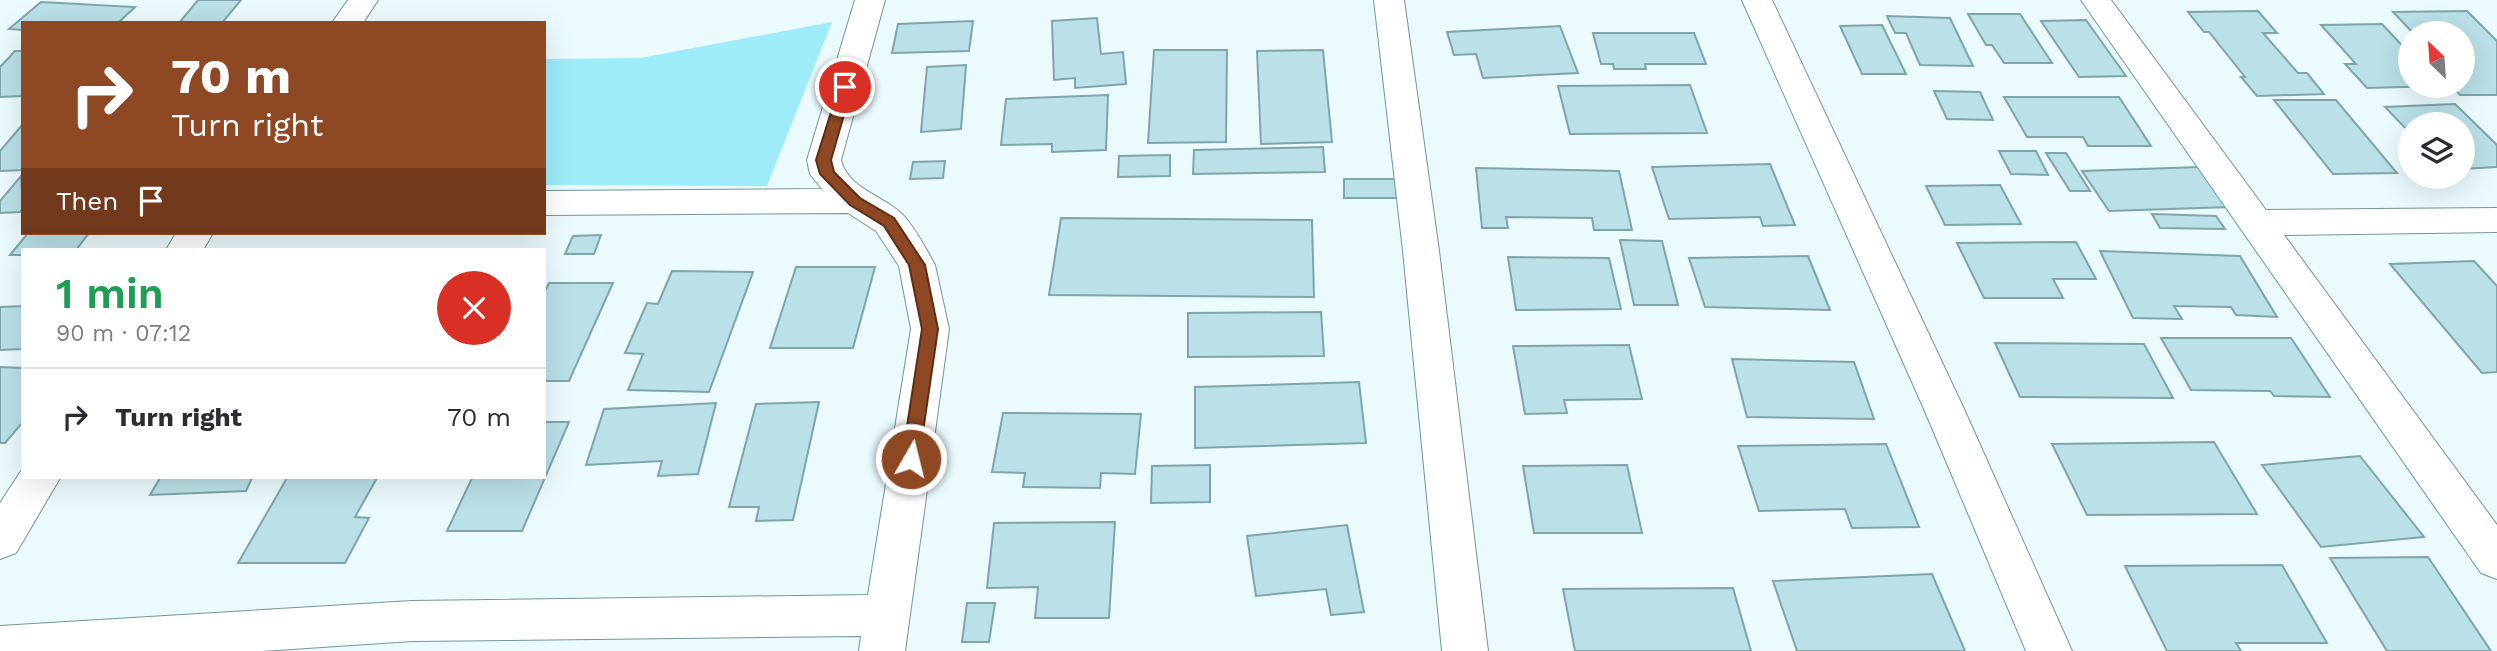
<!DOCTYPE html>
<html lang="en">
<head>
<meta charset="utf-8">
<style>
  :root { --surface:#fff; --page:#f2f2f3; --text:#2b2b33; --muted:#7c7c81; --line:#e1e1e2 }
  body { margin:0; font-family:"Work Sans",sans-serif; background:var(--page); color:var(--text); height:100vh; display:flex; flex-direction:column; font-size:26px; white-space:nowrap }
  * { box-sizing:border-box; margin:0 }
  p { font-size:23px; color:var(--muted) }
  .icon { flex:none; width:38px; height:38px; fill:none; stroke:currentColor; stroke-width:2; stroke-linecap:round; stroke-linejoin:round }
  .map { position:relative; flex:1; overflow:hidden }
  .sheet { position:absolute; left:21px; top:248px; width:525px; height:231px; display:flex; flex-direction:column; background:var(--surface); border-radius:0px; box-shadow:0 7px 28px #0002 }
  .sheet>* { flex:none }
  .guide { position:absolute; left:21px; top:21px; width:525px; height:214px; border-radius:0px; box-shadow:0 7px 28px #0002; background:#8f4824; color:#fff; overflow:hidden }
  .needle { width:46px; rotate:335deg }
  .tools { position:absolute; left:2398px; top:21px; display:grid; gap:14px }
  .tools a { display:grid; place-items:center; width:77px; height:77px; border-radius:50%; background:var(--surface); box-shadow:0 7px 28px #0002; font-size:35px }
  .pin { position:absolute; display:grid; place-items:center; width:60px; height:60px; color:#fff; margin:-30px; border:4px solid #fff; border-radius:50%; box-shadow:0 2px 7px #0007 }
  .me { position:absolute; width:77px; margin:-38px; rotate:8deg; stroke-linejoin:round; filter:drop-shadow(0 0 5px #0008) }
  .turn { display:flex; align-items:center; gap:24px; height:147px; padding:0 35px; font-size:32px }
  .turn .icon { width:91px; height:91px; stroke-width:2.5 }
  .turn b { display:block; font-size:49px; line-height:60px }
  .then { display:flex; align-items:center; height:66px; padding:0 35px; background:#0003; gap:14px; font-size:26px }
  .round { display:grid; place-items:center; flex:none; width:74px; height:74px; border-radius:37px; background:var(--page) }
  .summary { display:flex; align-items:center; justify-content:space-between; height:119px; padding:0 35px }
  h1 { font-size:42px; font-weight:600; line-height:52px; color:#1e9e55 }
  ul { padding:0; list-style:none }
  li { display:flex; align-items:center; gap:21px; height:98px; padding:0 35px; border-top:2px solid var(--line) }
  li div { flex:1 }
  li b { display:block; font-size:26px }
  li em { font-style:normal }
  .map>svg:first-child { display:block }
  .green { fill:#9eecf9 }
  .building { fill:#bae1e8; stroke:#7fa5ab; stroke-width:2 }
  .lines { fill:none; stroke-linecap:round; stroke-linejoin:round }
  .minor-casing { stroke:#71969c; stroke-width:2 }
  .minor { fill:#fff; fill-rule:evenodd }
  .route { fill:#8f4824; stroke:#5d2f17; stroke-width:2 }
</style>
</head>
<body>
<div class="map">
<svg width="2497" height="651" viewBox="0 0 2497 651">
  <rect width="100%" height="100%" fill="#eafafd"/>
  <path class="green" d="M832,22L767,186L544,185V59L640,58Z"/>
  <g class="building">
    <path d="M198,0H241L222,23H179Z"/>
    <path d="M41,2L135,7L118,23H23V30L9,29Z"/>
    <path d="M2258,11L2277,33H2263L2298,73H2307L2324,94L2257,96L2241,77H2245L2209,32H2204L2188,12Z"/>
    <path d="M2467,11L2497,41V95H2460L2451,86H2462V33H2413L2393,12Z"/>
    <path d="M1968,14H2020L2052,63H2004L1992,45H1986Z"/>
    <path d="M1887,16L1950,18L1973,66L1920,65L1906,33H1895Z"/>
    <path d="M1097,18L1101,54L1123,52L1126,84L1075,88V78L1054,80L1052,21Z"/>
    <path d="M2086,20L2126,76L2079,77L2041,21Z"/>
    <path d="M973,21L969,51L892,53L898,24Z"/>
    <path d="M2382,24L2410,54V86H2441L2367,88L2345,64H2356L2321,25Z"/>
    <path d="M1882,25L1906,74H1862L1840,26Z"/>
    <path d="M1560,26L1578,73L1483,78L1476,54L1454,55L1447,32Z"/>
    <path d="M1593,33H1694L1706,64H1645L1646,69H1614L1613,64H1601Z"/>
    <path d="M1154,50H1227L1226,142L1148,143Z"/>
    <path d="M1323,50L1332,142L1261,144L1257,51Z"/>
    <path d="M15,51H23V96L0,97V67Z"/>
    <path d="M966,65L961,129L921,132L927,67Z"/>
    <path d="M1690,85L1707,133L1570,134L1558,86Z"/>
    <path d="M1934,91L1980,92L1993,120L1947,119Z"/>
    <path d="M1108,95L1106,150L1052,152V144L1001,145L1006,99Z"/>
    <path d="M2004,97H2119L2151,146H2088L2083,137H2027Z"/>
    <path d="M2274,100H2336L2397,173L2333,174Z"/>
    <path d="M2455,104L2497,145V167L2462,169V124H2410V133L2385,107Z"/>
    <path d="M23,124V170L0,171V151Z"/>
    <path d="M1323,147L1325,172L1193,174L1194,150Z"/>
    <path d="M1999,151H2036L2048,175L2011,174Z"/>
    <path d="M2046,153H2066L2090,191H2070Z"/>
    <path d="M1170,155V176L1118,177L1119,156Z"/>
    <path d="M945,161L943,178L910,179L913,162Z"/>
    <path d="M1770,164L1795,225L1763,226L1760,217L1669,219L1652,167Z"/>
    <path d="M2200,167L2230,207L2109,211L2082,171Z"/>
    <path d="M1476,168L1619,171L1632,230H1594L1592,218L1506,217L1508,228H1482Z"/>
    <path d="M21,176L23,209L20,212L0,213V201Z"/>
    <path d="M1344,179H1395L1397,198H1344Z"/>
    <path d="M2000,185L2021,224L1945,225L1926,186Z"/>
    <path d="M2152,214L2216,216L2225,229L2160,228Z"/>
    <path d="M1061,218L1312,220L1314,297L1049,295Z"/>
    <path d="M28,233H89L76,250H23V255H10Z"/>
    <path d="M601,235L594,254H565L573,236Z"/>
    <path d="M1620,240L1662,241L1678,305H1634Z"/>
    <path d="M2076,242L2096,279H2053L2063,298H1984L1957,243Z"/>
    <path d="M2100,251L2240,256L2277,317L2236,315L2231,307L2174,306L2182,319L2133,318Z"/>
    <path d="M1808,256L1830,310L1705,307L1689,258Z"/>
    <path d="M1508,257L1609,258L1621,309L1516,310Z"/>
    <path d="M2474,261L2497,286V372L2482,373L2390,264Z"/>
    <path d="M796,267H875L853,348H770Z"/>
    <path d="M672,271L753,272L709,392L628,390L643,354L625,353L647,303L658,304Z"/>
    <path d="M549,283H613L569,381H544V293Z"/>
    <path d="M23,306V349L0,350V307Z"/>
    <path d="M1321,312L1324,356L1188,357V313Z"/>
    <path d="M2161,338H2291L2330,397L2274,396L2270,391L2191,390Z"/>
    <path d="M1995,343L2144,344L2173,398L2020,397Z"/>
    <path d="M1629,345L1642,399L1564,400L1567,413L1525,414L1513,346Z"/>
    <path d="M1732,359L1854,362L1874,419L1747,417Z"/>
    <path d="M0,367L23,368V422L5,443H0Z"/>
    <path d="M1359,382L1366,443L1195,448V387Z"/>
    <path d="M819,402L793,520L756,521L759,507H729L756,404Z"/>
    <path d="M716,403L698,474L658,476L662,461L586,465L604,409Z"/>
    <path d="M1003,413L1141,414L1135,474L1101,473L1100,488L1023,487L1025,473L992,472Z"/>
    <path d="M544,422H569L522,531H447L472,478H544Z"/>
    <path d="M2214,442L2257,514L2087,515L2052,444Z"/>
    <path d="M1886,444L1919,527L1852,528L1845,509L1759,511L1738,446Z"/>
    <path d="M2360,456L2424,537L2321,547L2262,465Z"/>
    <path d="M1210,465V502L1151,503L1152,466Z"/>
    <path d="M1627,465L1642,533H1534L1523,466Z"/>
    <path d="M160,478H252L246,491L150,495Z"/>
    <path d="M287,478H377L355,517L369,518L345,563H238Z"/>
    <path d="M1115,522L1109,618H1035L1038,587L987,588L994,523Z"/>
    <path d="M1347,525L1364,612L1331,615L1326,589L1256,596L1247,536Z"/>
    <path d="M2428,557L2491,651H2387L2330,558Z"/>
    <path d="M2282,565L2327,643H2236L2241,651H2167L2125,566Z"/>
    <path d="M1932,574L1965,651H1797L1773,581Z"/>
    <path d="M1733,588L1751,651H1575L1563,589Z"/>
    <path d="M967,603H995L989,642H962Z"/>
  </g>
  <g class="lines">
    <g class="minor-casing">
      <g id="minor">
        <path d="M348,0H378L363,23H332Z"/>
        <path d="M855,0H885L841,160C848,189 883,195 902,214C915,227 926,249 935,265L949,329L905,651H859L861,636L412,641L262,651H0V626L412,601L868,595L911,329L899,266L876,231L848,213L544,215V191L822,189L810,174L807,160Z"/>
        <path d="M1374,0H1404L1439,251L1488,651H1442L1403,251Z"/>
        <path d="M1742,0H1772L1964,409L2072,651H2026L1924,409Z"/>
        <path d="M2081,0H2111L2266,210L2497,208V232L2284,235L2497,525V579L2481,573Z"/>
        <path d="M176,233H213L203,250H166Z"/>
        <path d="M23,468V478H60L16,553L0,559V503Z"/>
      </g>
    </g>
    <use href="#minor" class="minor"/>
  </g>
  <path class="route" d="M845,83L852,87L831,160L834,172L860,198L894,218L925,265L938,329L919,459L917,464H904L902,459L922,329L909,265L884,226L850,205L820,174L816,160L839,87Z"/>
</svg>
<div class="tools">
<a><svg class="needle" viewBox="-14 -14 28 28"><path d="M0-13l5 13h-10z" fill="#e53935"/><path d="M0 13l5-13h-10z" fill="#7c7c81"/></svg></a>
<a><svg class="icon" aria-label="layers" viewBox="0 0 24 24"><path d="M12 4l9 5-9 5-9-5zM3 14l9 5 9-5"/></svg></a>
</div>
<div class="pin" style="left:845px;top:87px;background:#d93025"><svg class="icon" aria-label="arrive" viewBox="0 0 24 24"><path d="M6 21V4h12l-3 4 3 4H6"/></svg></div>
<svg class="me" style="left:911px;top:459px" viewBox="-20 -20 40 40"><circle r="17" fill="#8f4824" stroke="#fff" stroke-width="3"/><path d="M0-11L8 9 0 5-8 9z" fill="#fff"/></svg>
<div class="guide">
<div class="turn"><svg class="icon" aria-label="right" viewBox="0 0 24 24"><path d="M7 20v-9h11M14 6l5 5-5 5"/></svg><div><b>70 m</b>Turn right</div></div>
<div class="then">Then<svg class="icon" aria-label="arrive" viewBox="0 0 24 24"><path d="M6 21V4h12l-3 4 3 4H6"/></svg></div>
</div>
<section class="sheet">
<div class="summary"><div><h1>1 min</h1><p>90 m · 07:12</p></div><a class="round" style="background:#d93025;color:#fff"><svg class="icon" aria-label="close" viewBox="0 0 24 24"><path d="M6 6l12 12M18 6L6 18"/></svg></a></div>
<ul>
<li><svg class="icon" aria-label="right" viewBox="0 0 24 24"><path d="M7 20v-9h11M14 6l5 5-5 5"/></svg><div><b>Turn right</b></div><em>70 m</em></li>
</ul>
</section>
</div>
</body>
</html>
